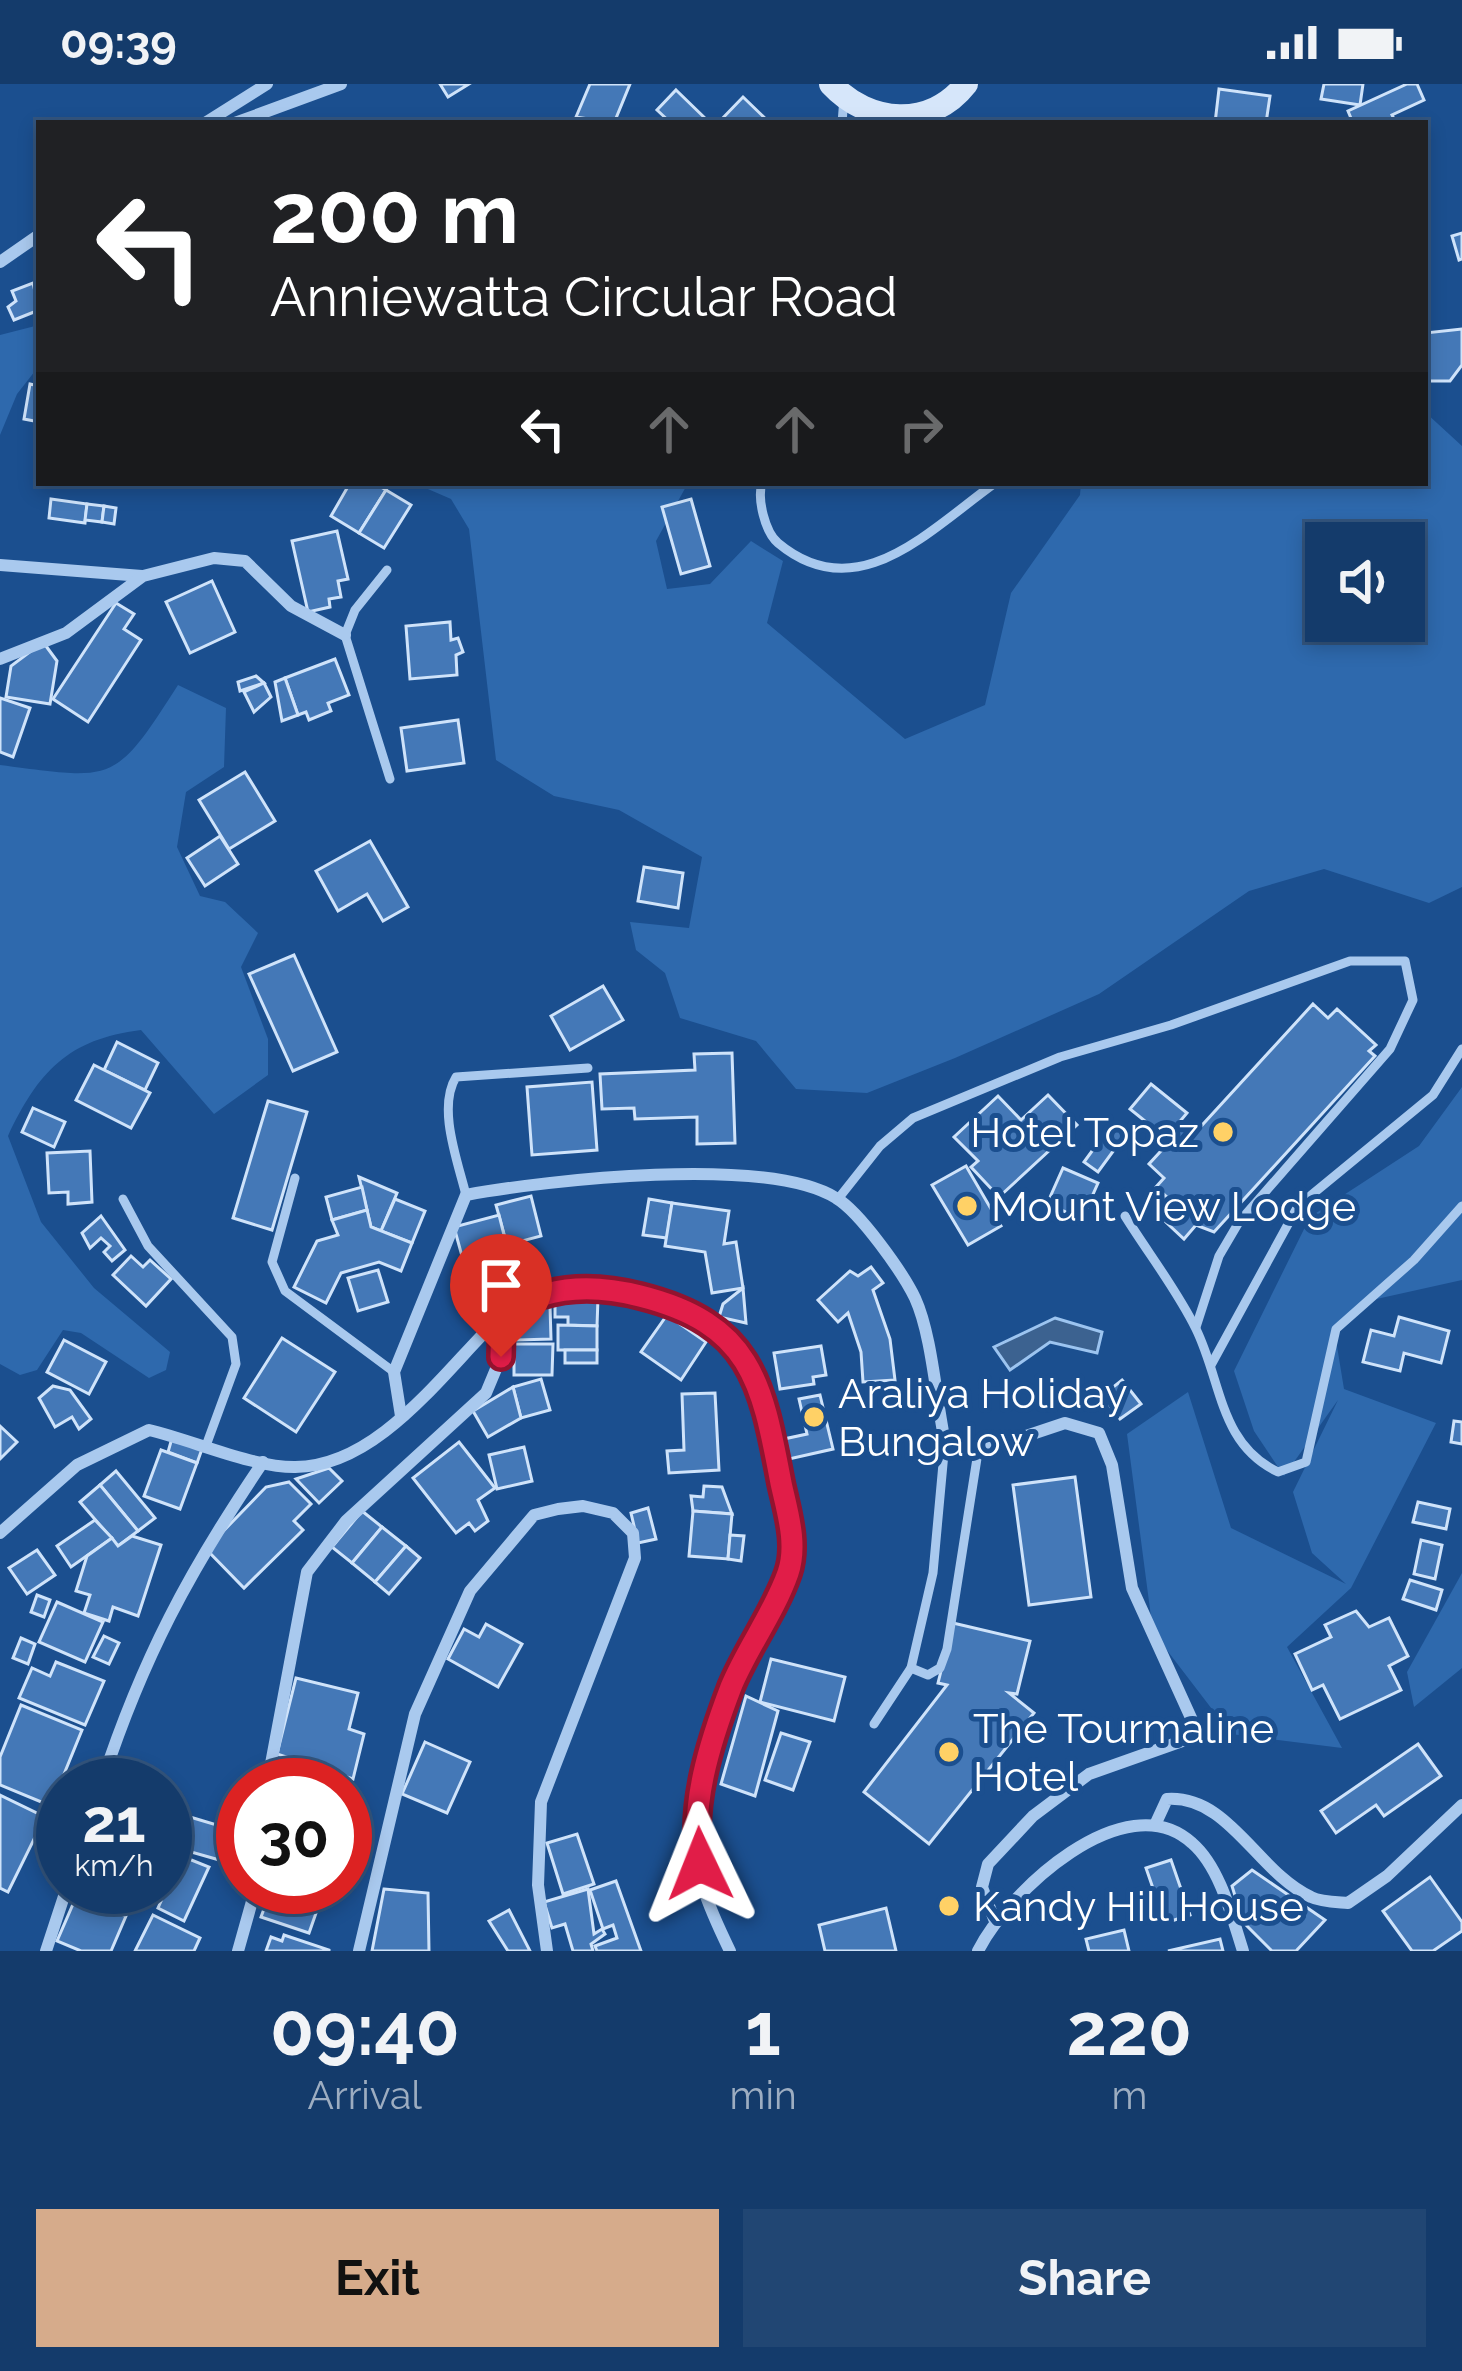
<!DOCTYPE html>
<html lang="en">
<head>
<meta charset="utf-8">
<style>
  :root { --surface:#143b6b; --page:#214673; --text:#f1f3f6; --muted:#9dadc1; --line:#33557e; --accent:#d6ab8b }
  body { margin:0; font-family:Raleway,sans-serif; background:var(--page); color:var(--text); height:100vh; display:flex; flex-direction:column; font-size:45px; white-space:nowrap }
  * { box-sizing:border-box; margin:0 }
  p { font-size:39px; color:var(--muted) }
  .icon { flex:none; width:66px; height:66px; fill:none; stroke:currentColor; stroke-width:2; stroke-linecap:round; stroke-linejoin:round }
  .map { position:relative; height:1867px; overflow:hidden }
  .side { display:flex; flex-direction:column; background:var(--surface); flex:1 }
  .side>* { flex:none }
  .banner { position:absolute; left:36px; top:36px; width:1392px; height:366px; border-radius:0px; box-shadow:0 6px 18px #0003,0 0 0 3px var(--line); background:#202124; color:#fff; overflow:hidden }
  .buttons { position:absolute; left:1305px; top:438px; display:grid; gap:24px }
  .buttons a { display:grid; place-items:center; width:120px; height:120px; border-radius:0px; background:var(--surface); box-shadow:0 6px 18px #0003,0 0 0 3px var(--line); font-size:60px }
  .speed { position:absolute; left:36px; top:1674px; display:flex; gap:24px; font-size:60px; font-weight:700; text-align:center }
  .speed>* { display:grid; place-content:center; width:156px; height:156px; border-radius:50%; background:var(--surface); box-shadow:0 6px 18px #0003,0 0 0 3px var(--line); line-height:1 }
  .speed small { font-size:30px; font-weight:400 }
  .speed .limit { border:18px solid #d22; background:#fff; color:#111 }
  .pin { position:absolute; display:grid; place-items:center; width:102px; height:102px; color:#fff; margin:-123px -51px; border-radius:50% 50% 50% 0; rotate:-45deg; box-shadow:0 0 12px #0007 }
  .pin .icon { rotate:45deg }
  .me { position:absolute; width:132px; margin:-66px; rotate:358deg; stroke-linejoin:round; filter:drop-shadow(0 0 9px #0008) }
  .turn { display:flex; align-items:center; gap:42px; height:252px; padding:0 36px; font-size:54px }
  .turn .icon { width:156px; height:156px; stroke-width:2.5 }
  .turn b { display:block; font-size:84px; line-height:102px }
  .lanes { display:flex; align-items:center; height:114px; padding:0 36px; background:#0003; justify-content:center; gap:60px; direction:ltr }
  .lanes .off { opacity:.35 }
  .eta { display:flex; justify-content:space-evenly; align-items:center; height:204px; text-align:center }
  .eta b { font-size:72px; font-weight:700; line-height:84px }
  .action { display:flex; gap:24px; margin-top:auto; padding:24px 36px }
  .action a { flex:1; height:138px; border-radius:0px; background:var(--accent); color:#111; font-size:48px; font-weight:700; line-height:138px; text-align:center }
  .action a+a { background:var(--page); color:var(--text) }
  .status { display:flex; justify-content:space-between; align-items:center; height:84px; padding:0 60px; background:var(--surface); direction:ltr }
  .status svg { height:33px; fill:currentColor }
  .map>svg:first-child { display:block }
  .green { fill:#2e69ad; fill-rule:evenodd }
  .water { fill:#3c6290; stroke:#9cc4f0; stroke-width:3 }
  .building { fill:#4478b7; stroke:#cfe3fa; stroke-width:3 }
  .lines { fill:none; stroke-linecap:round; stroke-linejoin:round }
  .lane { stroke:#a9c9ee; stroke-width:9 }
  .street { stroke:#a9c9ee; stroke-width:12 }
  .secondary { stroke:#d6e6fa; stroke-width:24 }
  .route-casing { stroke:#92132f; stroke-width:30 }
  .route { stroke:#e11d48; stroke-width:21 }
  .poi-dot { fill:#ffd166; stroke:#1b4f8f; stroke-width:4.5 }
  .labels { text-anchor:middle; stroke-width:10; stroke-linejoin:round; paint-order:stroke }
  .poi-label { font-size:42px; fill:#fff; stroke:#1b4f8f; text-anchor:start }
</style>
</head>
<body>
<div class="status"><b>09:39</b><svg viewBox="0 0 49 12"><path d="M0 12V9h3v3zM5 12V6h3v6zM10 12V3h3v9zM15 12V0h3v12zM26 1h20v11H26zM47 4h2v5h-2z"/></svg></div>
<div class="map">
<svg width="1462" height="1867" viewBox="0 0 1462 1867">
  <rect width="100%" height="100%" fill="#1b4f8f"/>
  <g class="green">
    <path d="M39,241V282L17,310L0,351V251Z"/>
    <path d="M1425,328L1462,362V803L1429,819L1324,785L1249,807L1099,910L955,974L867,1009L796,1005L756,957L680,934L665,889L636,866L630,838L689,844L702,773L619,726L554,712L496,676L469,445L451,415L414,399H688L656,457L667,505L710,500L751,457L783,477L767,539L905,655L985,621L1011,509L1080,411L1081,399H1425ZM1326,459H1404V537H1326Z"/>
    <path d="M178,601L226,624L224,683L186,708L177,763L200,812L225,818L258,849L241,883L268,955V991L214,1030L141,946C68,955 38,988 8,1052L41,1138L94,1204L170,1268L166,1286L149,1294L81,1249L63,1246L37,1286L20,1291L0,1280V681C115,696 114,701 178,601Z"/>
    <path d="M1462,1003V1196L1372,1216L1335,1250L1344,1305L1436,1339L1351,1504L1287,1563L1342,1664L1231,1650L1153,1548L1127,1350L1188,1308L1231,1444L1346,1500L1312,1469L1293,1408L1338,1316L1284,1392L1254,1347L1234,1287L1310,1133L1419,1062Z"/>
    <path d="M1462,1489V1584L1414,1623L1407,1588Z"/>
  </g>
  <path class="water" d="M1055,1234L1102,1248L1097,1269L1050,1258L1010,1286L994,1263Z"/>
  <g class="building">
    <path d="M440,0H469L448,13Z"/>
    <path d="M590,0H630L614,39L576,33Z"/>
    <path d="M1324,0H1363L1360,21L1321,15Z"/>
    <path d="M1407,0H1417L1424,16L1392,31L1396,39H1353L1348,27Z"/>
    <path d="M1219,5L1270,12L1266,39H1215Z"/>
    <path d="M676,6L710,39H671L657,26Z"/>
    <path d="M743,13L770,39H718Z"/>
    <path d="M1462,149V175L1459,176L1452,152Z"/>
    <path d="M33,199L39,226L14,236L8,223L16,217L12,207Z"/>
    <path d="M1462,245V281L1450,297H1427L1425,249Z"/>
    <path d="M30,300L39,302V338L24,335Z"/>
    <path d="M350,399H374L386,406L359,449L331,432Z"/>
    <path d="M386,406L411,421L384,464L359,449Z"/>
    <path d="M51,415L87,420L85,439L49,434Z"/>
    <path d="M691,415L710,482L681,490L662,423Z"/>
    <path d="M87,420L104,422L102,438L85,436Z"/>
    <path d="M104,422L116,424L114,440L102,438Z"/>
    <path d="M337,447L348,495L338,497L341,513L329,515L330,523L308,528L292,457Z"/>
    <path d="M212,497L235,548L190,569L166,518Z"/>
    <path d="M116,519L134,530L124,545L141,556L88,638L53,615Z"/>
    <path d="M450,538L451,556L458,554L463,568L456,571L457,591L410,595L406,542Z"/>
    <path d="M43,558L57,577L50,620L6,613L11,582Z"/>
    <path d="M335,575L349,611L328,619L331,627L309,636L306,628L298,631L285,594Z"/>
    <path d="M256,592L264,599L240,607L238,598Z"/>
    <path d="M285,594L298,631L282,637L275,598Z"/>
    <path d="M264,599L271,613L254,628L244,608Z"/>
    <path d="M0,614L30,624L13,673L0,668Z"/>
    <path d="M458,636L464,679L407,687L401,644Z"/>
    <path d="M245,688L275,737L229,765L199,716Z"/>
    <path d="M220,752L238,780L205,802L187,774Z"/>
    <path d="M370,757L408,823L383,837L367,810L338,827L316,787Z"/>
    <path d="M644,783L683,789L678,824L638,817Z"/>
    <path d="M294,871L337,968L293,987L249,890Z"/>
    <path d="M603,902L623,936L570,966L551,932Z"/>
    <path d="M1313,920L1328,934L1337,925L1376,961L1369,967L1375,972L1214,1148L1196,1141L1184,1155L1154,1127L1167,1113L1156,1103L1164,1094L1149,1080L1184,1042L1193,1051Z"/>
    <path d="M117,958L158,979L145,1006L104,986Z"/>
    <path d="M732,969L735,1059L697,1060V1033L635,1035L634,1024L602,1025L600,990L695,986L694,970Z"/>
    <path d="M94,981L150,1009L131,1044L76,1016Z"/>
    <path d="M592,998L597,1066L532,1071L527,1003Z"/>
    <path d="M1151,1000L1187,1029L1166,1054L1130,1025Z"/>
    <path d="M1048,1011L1077,1041L999,1113L971,1083L978,1077L954,1053L998,1012L1021,1036Z"/>
    <path d="M268,1017L307,1028L272,1146L233,1134Z"/>
    <path d="M33,1024L65,1038L54,1063L22,1048Z"/>
    <path d="M1111,1041L1125,1051L1098,1088L1084,1078Z"/>
    <path d="M90,1067L92,1118L68,1120V1108L49,1109L47,1069Z"/>
    <path d="M966,1082L1001,1142L968,1161L932,1101Z"/>
    <path d="M1063,1084L1098,1099L1082,1135L1047,1120Z"/>
    <path d="M359,1093L397,1109L381,1147L371,1143Z"/>
    <path d="M362,1103L367,1126L332,1136L326,1113Z"/>
    <path d="M531,1112L541,1152L507,1161L496,1121Z"/>
    <path d="M395,1115L425,1127L412,1159L381,1147Z"/>
    <path d="M649,1115L672,1119L667,1154L643,1151Z"/>
    <path d="M672,1119L729,1127L724,1160L736,1158L743,1204L712,1209L705,1168L665,1162Z"/>
    <path d="M367,1126L371,1143L412,1159L401,1187L379,1178L341,1189L326,1219L294,1203L317,1157L338,1151L332,1136Z"/>
    <path d="M499,1131L512,1183L468,1194L454,1143Z"/>
    <path d="M101,1132L125,1166L112,1177L104,1168L110,1162L101,1154L90,1164L82,1149Z"/>
    <path d="M131,1172L143,1183L150,1176L171,1195L146,1222L113,1191Z"/>
    <path d="M871,1183L883,1199L873,1206L890,1255L895,1296L863,1298L861,1268L848,1229L838,1238L818,1216L850,1187L858,1192Z"/>
    <path d="M378,1186L388,1218L358,1227L348,1194Z"/>
    <path d="M527,1187L535,1206L503,1221L494,1202Z"/>
    <path d="M743,1204L746,1239L719,1233L723,1220Z"/>
    <path d="M555,1213L598,1214L597,1242L568,1241V1233H555Z"/>
    <path d="M550,1222L551,1255L517,1256L516,1238Z"/>
    <path d="M667,1231L706,1258L681,1296L641,1268Z"/>
    <path d="M1399,1233L1449,1247L1441,1279L1404,1269L1400,1287L1363,1278L1371,1246L1394,1252Z"/>
    <path d="M558,1241L597,1242V1266H558Z"/>
    <path d="M282,1254L335,1288L296,1348L244,1314Z"/>
    <path d="M64,1256L106,1278L89,1310L47,1288Z"/>
    <path d="M514,1260H553L552,1291H514Z"/>
    <path d="M821,1262L826,1291L813,1293L814,1300L780,1305L774,1269Z"/>
    <rect x="565" y="1266" width="32" height="13"/>
    <path d="M541,1295L550,1326L521,1334L513,1303Z"/>
    <path d="M1122,1296L1141,1320L1120,1335L1102,1312Z"/>
    <path d="M53,1302L70,1306L91,1335L79,1345L72,1333L55,1343L39,1314Z"/>
    <path d="M513,1303L521,1334L488,1353L473,1327Z"/>
    <path d="M715,1309L719,1386L669,1389L667,1367L684,1366L682,1310Z"/>
    <path d="M820,1311L833,1365L789,1375L784,1355L807,1350L799,1315Z"/>
    <path d="M1454,1337L1462,1338V1360L1451,1358Z"/>
    <path d="M0,1342L17,1358L0,1375Z"/>
    <path d="M172,1354L202,1365L197,1379L168,1368Z"/>
    <path d="M459,1358L495,1404L478,1416L488,1437L475,1447L469,1439L456,1449L413,1394Z"/>
    <path d="M524,1363L532,1397L497,1405L489,1371Z"/>
    <path d="M161,1366L197,1379L180,1425L144,1412Z"/>
    <path d="M329,1384L342,1397L319,1419L296,1395Z"/>
    <path d="M116,1387L155,1434L138,1447L100,1401Z"/>
    <path d="M1075,1393L1091,1513L1029,1521L1013,1401Z"/>
    <path d="M289,1398L311,1420L294,1437L303,1446L244,1504L206,1465L266,1403Z"/>
    <path d="M100,1401L138,1447L118,1462L80,1418Z"/>
    <path d="M704,1402L722,1403L732,1430L693,1427L691,1412L703,1413Z"/>
    <path d="M1418,1418L1450,1425L1446,1445L1413,1438Z"/>
    <path d="M648,1424L656,1455L638,1459L631,1429Z"/>
    <path d="M362,1427L382,1443L352,1479L332,1463Z"/>
    <path d="M693,1427L732,1430L728,1475L689,1472Z"/>
    <path d="M95,1436L112,1454L71,1483L57,1462Z"/>
    <path d="M382,1443L406,1462L375,1498L352,1479Z"/>
    <path d="M730,1451L744,1452L741,1477L728,1475Z"/>
    <path d="M132,1452L161,1461L138,1532L113,1523L109,1537L84,1529L90,1511L76,1507L87,1472L112,1454L118,1462Z"/>
    <path d="M1421,1456L1442,1461L1435,1495L1414,1490Z"/>
    <path d="M406,1462L420,1474L389,1510L375,1498Z"/>
    <path d="M37,1466L55,1491L27,1510L9,1484Z"/>
    <path d="M1410,1496L1442,1506L1436,1526L1403,1515Z"/>
    <path d="M37,1511L50,1516L44,1533L31,1528Z"/>
    <path d="M57,1518L103,1538L85,1578L39,1558Z"/>
    <path d="M1356,1527L1369,1543L1389,1534L1408,1572L1389,1582L1401,1606L1340,1635L1323,1601L1312,1606L1295,1570L1331,1553L1325,1541Z"/>
    <path d="M953,1539L1030,1557L1017,1610L1009,1609L1034,1629L929,1760L864,1708L947,1601L938,1599Z"/>
    <path d="M486,1540L522,1560L498,1603L448,1575L464,1545L479,1553Z"/>
    <path d="M104,1552L119,1559L109,1580L93,1573Z"/>
    <path d="M21,1554L35,1560L28,1580L13,1574Z"/>
    <path d="M771,1575L845,1593L834,1637L760,1618Z"/>
    <path d="M56,1578L104,1597L85,1641L19,1614L32,1584L50,1592Z"/>
    <path d="M296,1594L358,1609L349,1645L364,1650L353,1695L277,1670Z"/>
    <path d="M746,1612L778,1627L755,1712L721,1700Z"/>
    <path d="M21,1621L82,1646L51,1722L0,1701V1673Z"/>
    <path d="M781,1649L810,1658L793,1706L765,1696Z"/>
    <path d="M425,1658L470,1678L447,1729L402,1710Z"/>
    <path d="M1418,1660L1441,1692L1384,1732L1376,1721L1336,1749L1321,1727Z"/>
    <path d="M0,1711L45,1733L8,1808L0,1804Z"/>
    <path d="M190,1733L237,1747L230,1779L184,1766Z"/>
    <path d="M577,1750L594,1800L563,1810L547,1759Z"/>
    <path d="M169,1767L209,1783L184,1837L158,1824L170,1797L165,1795Z"/>
    <path d="M1171,1776L1190,1831L1165,1839L1146,1784Z"/>
    <path d="M1252,1786L1325,1836L1296,1867H1272L1243,1838L1232,1802Z"/>
    <path d="M1430,1793L1462,1838V1847L1433,1867H1412L1383,1827Z"/>
    <path d="M616,1797L641,1867H597L595,1862L617,1854L613,1841L603,1845L590,1806Z"/>
    <path d="M91,1803H145L134,1827L89,1808Z"/>
    <path d="M272,1803H297L322,1812L309,1849L261,1833Z"/>
    <path d="M384,1805L428,1809L429,1867H372Z"/>
    <path d="M588,1805L594,1850L602,1845L605,1850L591,1860L593,1867H573L565,1840L552,1844L544,1818Z"/>
    <path d="M77,1811L126,1832L111,1867H81L57,1857Z"/>
    <path d="M886,1824L896,1867H825L819,1841Z"/>
    <path d="M509,1826L530,1867H508L489,1837Z"/>
    <path d="M153,1831L200,1854L194,1867H135Z"/>
    <path d="M1124,1846L1129,1867H1089L1086,1855Z"/>
    <path d="M284,1851L329,1866V1867H266L271,1853L282,1857Z"/>
    <path d="M1220,1855L1223,1867H1168Z"/>
  </g>
  <g class="lines">
    <g class="lane">
      <path d="M842,39L844,14"/>
      <path d="M762,399C757,415 765,448 778,459C857,525 928,447 995,399"/>
      <path d="M387,486L355,526L345,551L390,695"/>
      <path d="M295,1094L272,1178L285,1207L394,1288"/>
      <path d="M466,1111C458,1078 437,1024 456,993L588,984"/>
      <path d="M123,1115L148,1162L232,1253L236,1280L207,1359"/>
      <path d="M838,1115L880,1062L913,1034L1060,973L1171,941L1350,877H1405L1413,916L1390,965L1239,1138L1219,1172L1196,1243"/>
      <path d="M1125,1132C1148,1169 1177,1206 1196,1245C1222,1298 1219,1360 1278,1388L1306,1378L1336,1245L1414,1176L1462,1122"/>
      <path d="M1211,1281L1298,1122L1433,1011L1462,965"/>
      <path d="M911,1584L928,1591L940,1584L947,1565L978,1368"/>
      <path d="M874,1640L911,1584L933,1489L945,1358"/>
    </g>
    <g class="street">
      <path d="M205,39L267,0"/>
      <path d="M235,39L341,0"/>
      <path d="M0,178L39,151"/>
      <path d="M0,481L142,492"/>
      <path d="M0,575L66,549L143,492L214,474L245,477L291,522L345,551"/>
      <path d="M401,1332L394,1288L466,1111C547,1096 766,1071 836,1114C860,1128 903,1189 915,1214C932,1251 936,1316 945,1358L978,1368L1065,1339L1099,1349L1112,1381L1132,1504L1192,1636L1185,1656L1089,1690L1033,1732L988,1780L982,1803L994,1835"/>
      <path d="M0,1449L77,1381L149,1346C192,1356 252,1383 294,1383C379,1384 446,1284 501,1232"/>
      <path d="M101,1701C142,1575 189,1487 263,1378"/>
      <path d="M267,1701L307,1488L346,1437L486,1309L501,1273V1232C547,1199 598,1201 649,1214C695,1226 741,1257 762,1301C775,1328 776,1370 782,1399C787,1428 798,1461 788,1489C758,1572 703,1646 693,1736C688,1778 712,1830 730,1867"/>
      <path d="M1155,1741L1167,1715C1229,1711 1257,1788 1311,1813C1321,1818 1336,1818 1348,1819L1387,1792L1462,1721"/>
      <path d="M46,1867L67,1803"/>
      <path d="M238,1867L256,1803"/>
      <path d="M359,1867L415,1630L470,1507L534,1431L558,1425L583,1422L613,1429L633,1449L635,1474L541,1718L538,1801L547,1867"/>
      <path d="M978,1867C1007,1809 1125,1698 1192,1759C1220,1783 1232,1833 1243,1867"/>
    </g>
    <path class="secondary" d="M831,0C869,41 931,45 966,0"/>
  </g>
  <g class="lines">
    <g class="route-casing">
      <path id="route" d="M501,1273L502,1232C543,1201 593,1200 640,1212C752,1240 762,1299 781,1399C787,1427 798,1460 788,1489C774,1529 747,1564 731,1603C710,1658 689,1723 700,1780"/>
    </g>
    <use href="#route" class="route"/>
  </g>
  <g class="poi-dot">
    <circle cx="1223" cy="1048" r="12"/>
    <circle cx="967" cy="1122" r="12"/>
    <circle cx="814" cy="1333" r="12"/>
    <circle cx="949" cy="1668" r="12"/>
    <circle cx="949" cy="1822" r="12"/>
  </g>
  <g class="labels">
    <g class="poi-label">
      <text x="1199" y="1063" text-anchor="end">Hotel Topaz</text>
      <text x="991" y="1137">Mount View Lodge</text>
      <text x="838" y="1324">Araliya Holiday<tspan x="838" dy="48">Bungalow</tspan></text>
      <text x="973" y="1659">The Tourmaline<tspan x="973" dy="48">Hotel</tspan></text>
      <text x="973" y="1837">Kandy Hill House</text>
    </g>
  </g>
</svg>
<div class="buttons">
<a><svg class="icon" aria-label="sound" viewBox="0 0 24 24"><path d="M4 9h4l5-4v14l-5-4H4zM17 9q2 3 0 6"/></svg></a>
</div>
<div class="speed"><div>21<small>km/h</small></div><div class="limit">30</div></div>
<div class="pin" style="left:501px;top:1273px;background:#d93025"><svg class="icon" aria-label="arrive" viewBox="0 0 24 24"><path d="M6 21V4h12l-3 4 3 4H6"/></svg></div>
<svg class="me" style="left:700px;top:1780px" viewBox="-20 -20 40 40"><path d="M0-17L14 15 0 8-14 15z" fill="#e11d48" stroke="#fff" stroke-width="4"/></svg>
<div class="banner">
<div class="turn"><svg class="icon" aria-label="left" viewBox="0 0 24 24"><path d="M17 20v-9H6M10 6l-5 5 5 5"/></svg><div><b>200 m</b>Anniewatta Circular Road</div></div>
<div class="lanes"><svg class="icon" aria-label="left" viewBox="0 0 24 24"><path d="M17 20v-9H6M10 6l-5 5 5 5"/></svg><svg class="icon off" aria-label="ahead" viewBox="0 0 24 24"><path d="M12 20V5M6 11l6-6 6 6"/></svg><svg class="icon off" aria-label="ahead" viewBox="0 0 24 24"><path d="M12 20V5M6 11l6-6 6 6"/></svg><svg class="icon off" aria-label="right" viewBox="0 0 24 24"><path d="M7 20v-9h11M14 6l5 5-5 5"/></svg></div>
</div>
</div>
<section class="side">
<div class="eta">
<div><b>09:40</b><p>Arrival</p></div>
<div><b>1</b><p>min</p></div>
<div><b>220</b><p>m</p></div>
</div>
<div class="action"><a>Exit</a><a>Share</a></div>
</section>
</body>
</html>
